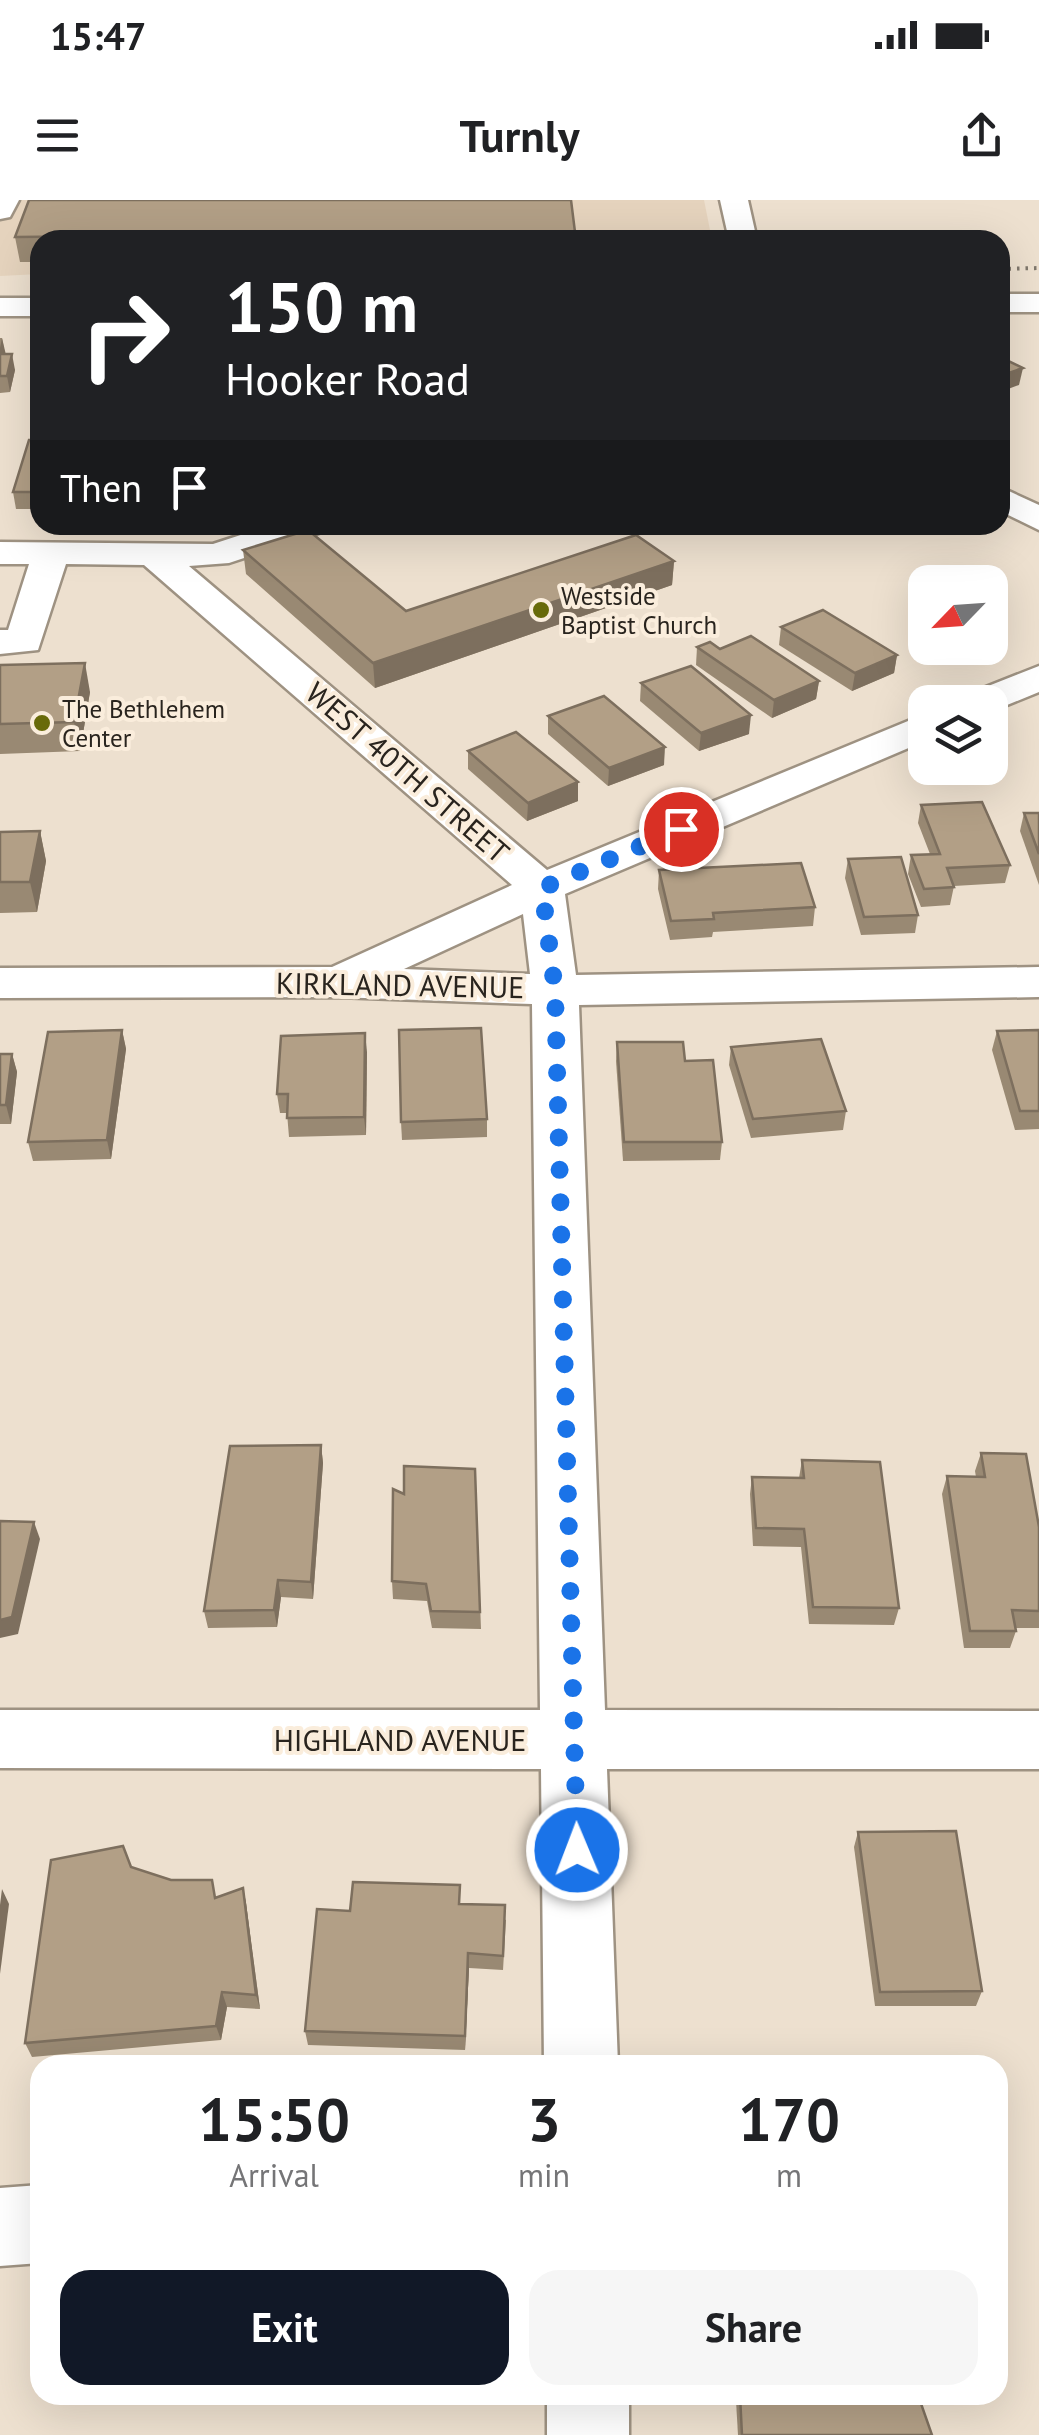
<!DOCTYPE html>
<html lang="en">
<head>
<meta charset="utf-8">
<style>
  :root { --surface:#fff; --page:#f6f6f6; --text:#202124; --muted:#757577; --accent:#111827 }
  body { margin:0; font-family:"PT Sans",sans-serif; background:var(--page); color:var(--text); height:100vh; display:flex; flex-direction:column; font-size:38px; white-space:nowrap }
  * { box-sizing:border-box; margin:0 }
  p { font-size:32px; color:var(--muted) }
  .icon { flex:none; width:55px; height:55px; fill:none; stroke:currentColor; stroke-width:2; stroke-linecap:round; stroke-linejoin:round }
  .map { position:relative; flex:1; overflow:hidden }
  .drawer { position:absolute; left:30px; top:1855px; width:978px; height:350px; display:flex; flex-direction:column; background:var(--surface); border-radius:30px; box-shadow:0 10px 40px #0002 }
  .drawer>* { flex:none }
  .banner { position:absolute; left:30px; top:30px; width:980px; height:305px; border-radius:30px; box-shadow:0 10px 40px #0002; background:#202124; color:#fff; overflow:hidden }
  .needle { width:65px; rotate:245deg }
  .controls { position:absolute; left:908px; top:365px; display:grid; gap:20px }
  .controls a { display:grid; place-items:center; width:100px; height:100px; border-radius:20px; background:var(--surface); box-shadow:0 10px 40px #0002; font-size:50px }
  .pin { position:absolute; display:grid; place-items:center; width:85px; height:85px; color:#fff; margin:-42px; border:5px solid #fff; border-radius:50%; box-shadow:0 2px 10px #0007 }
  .me { position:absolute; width:110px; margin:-55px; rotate:359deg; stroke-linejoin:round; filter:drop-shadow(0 0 8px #0008) }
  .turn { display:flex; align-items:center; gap:35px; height:210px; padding:0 30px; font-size:45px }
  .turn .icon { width:130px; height:130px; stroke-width:2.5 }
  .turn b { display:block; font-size:70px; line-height:85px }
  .then { display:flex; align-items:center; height:95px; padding:0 30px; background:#0003; gap:20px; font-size:38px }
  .eta { display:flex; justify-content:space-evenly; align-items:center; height:170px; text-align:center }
  .eta b { font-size:60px; font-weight:700; line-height:70px }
  .action { display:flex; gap:20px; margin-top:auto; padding:20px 30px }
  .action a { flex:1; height:115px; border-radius:30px; background:var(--accent); color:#fff; font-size:40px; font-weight:700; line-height:115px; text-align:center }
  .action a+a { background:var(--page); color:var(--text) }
  .status { display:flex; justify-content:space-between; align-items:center; height:70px; padding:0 50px; background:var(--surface); direction:ltr }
  .status svg { height:28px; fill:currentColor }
  header { display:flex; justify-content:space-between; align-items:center; height:130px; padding:0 30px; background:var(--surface); font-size:45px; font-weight:700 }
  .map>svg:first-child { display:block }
  .built { fill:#e5d3bd }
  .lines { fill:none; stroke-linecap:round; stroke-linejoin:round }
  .minor-casing { stroke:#9e9282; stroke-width:5 }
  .minor { fill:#fff; fill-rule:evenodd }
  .rail { stroke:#7f776c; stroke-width:4; stroke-dasharray:2.5 6; stroke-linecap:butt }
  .wall { fill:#998973 }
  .shaded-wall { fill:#7d6f5e }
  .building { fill:#b29f86; stroke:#7d6f5e; stroke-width:2.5 }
  .route { stroke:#1a73e8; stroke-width:18; stroke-dasharray:0 32.4 }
  .poi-dot { fill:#686a09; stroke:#faeddc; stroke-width:4 }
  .labels { text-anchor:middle; stroke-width:8; stroke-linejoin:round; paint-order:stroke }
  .far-poi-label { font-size:25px; fill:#29241e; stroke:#faeddc; text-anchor:start }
  .street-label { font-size:30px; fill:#29241e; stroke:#faeddc }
</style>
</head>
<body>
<div class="status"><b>15:47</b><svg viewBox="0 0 49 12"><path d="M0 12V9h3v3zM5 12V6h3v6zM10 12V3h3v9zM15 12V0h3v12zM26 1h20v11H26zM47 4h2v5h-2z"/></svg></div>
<header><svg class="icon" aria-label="menu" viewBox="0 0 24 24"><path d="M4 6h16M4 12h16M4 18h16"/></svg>Turnly<svg class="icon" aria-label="share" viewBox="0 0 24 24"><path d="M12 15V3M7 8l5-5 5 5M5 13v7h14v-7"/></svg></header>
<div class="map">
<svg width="1039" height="2235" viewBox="0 0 1039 2235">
  <rect width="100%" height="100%" fill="#ede0cf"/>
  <path class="built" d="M0,0H704L712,40H40V74L0,76Z"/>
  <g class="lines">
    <g class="minor-casing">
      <g id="minor">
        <path d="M0,0H19L10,17L0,19Z"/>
        <path d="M720,0H748L757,40H729Z"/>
        <rect x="1000" y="94" width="39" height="18"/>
        <rect x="0" y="98" width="40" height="18"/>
        <path d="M1000,287L1039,305V330L1000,311Z"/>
        <path d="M271,325H324L319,333L229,363L189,366L547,670L925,514V541L565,694L576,775L1039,767V797L579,805L605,1510L1039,1511V1569H607L618,1865H544L541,1569L0,1568V1510H540L532,804L337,797L0,798V768L332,767L512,685L144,365L66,364L38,450L0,454V430H8L29,364H0V342L213,344ZM523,714L530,774L404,769Z"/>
        <path d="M1039,466V492L990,512V502H962L968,494Z"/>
        <path d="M40,1985V2063L0,2066V1988Z"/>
        <rect x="547" y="2195" width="82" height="40"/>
      </g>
    </g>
    <use href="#minor" class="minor"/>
    <path class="rail" d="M1000,69L1039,68"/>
  </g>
  <g class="wall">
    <path d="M575,32V40H40V62H20L15,37Z"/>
    <path d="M0,138H2L5,154L15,170L10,192L0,193Z"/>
    <path d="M40,240V309H16L13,292Z"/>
    <path d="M243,350L406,411L674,361L672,385L375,488L246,374Z"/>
    <path d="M781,427L897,455L894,473L852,491L779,445Z"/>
    <path d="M697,447L720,449L819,481L816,499L772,518L696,465Z"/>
    <path d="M0,465L90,492L80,551L0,554Z"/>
    <path d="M641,483L749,534L699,551L640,501Z"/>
    <path d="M548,516L664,565L608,586L548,534Z"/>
    <path d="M468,551L578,601L527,621L468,569Z"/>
    <path d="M921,605L1010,665L1005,683L954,686L950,705L921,707L908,674L911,655L930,654L918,623Z"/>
    <path d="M1024,613H1039V685L1020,631Z"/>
    <path d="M40,631L46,661L37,712L0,713V632Z"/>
    <path d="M848,659L918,715L915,733L861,735L845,678Z"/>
    <path d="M659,670L815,707L813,726L713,732L712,737L670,740L658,689Z"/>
    <path d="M122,830L126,849L111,959L33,961L28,942Z"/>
    <path d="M1039,830V929L1015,930L992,850L997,831Z"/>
    <path d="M617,842L685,861L722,942L720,960L623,961L616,861Z"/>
    <path d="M731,847L846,911L843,930L751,938L729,865Z"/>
    <path d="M367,852L366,935L289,937L287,913H280L277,894Z"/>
    <path d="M0,854H12L17,872L11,924H0Z"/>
    <path d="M487,919V937L402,940L401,922Z"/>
    <path d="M321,1245L323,1263L313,1399L281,1397L277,1427L208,1428L204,1411Z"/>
    <path d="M981,1253L1039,1327V1428H1016V1431L1010,1448H964L942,1294L947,1276L976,1277L975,1271Z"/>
    <path d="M802,1260L899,1408L894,1425L809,1424L801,1347L753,1346L750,1294L752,1277L799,1278Z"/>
    <path d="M475,1269L481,1429L432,1428L427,1401L393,1399L392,1381L404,1294Z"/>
    <path d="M858,1632L982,1791L976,1806H875L854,1647Z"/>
    <path d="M131,1667L217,1697L243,1688L246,1703L260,1809L227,1807L221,1840L32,1857L25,1843Z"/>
    <path d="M461,1704L506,1720L503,1770L469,1768L465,1850L308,1845L305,1831L350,1711Z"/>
    <path d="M738,2195H918L932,2235H738L736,2201Z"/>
  </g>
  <g class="shaded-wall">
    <path d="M2,138L6,155L0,161V148Z"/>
    <path d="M12,154L15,170L10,192L7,176Z"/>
    <path d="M1023,168L1019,185L1000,192V176Z"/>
    <path d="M674,361L672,385L375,488L373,463Z"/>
    <path d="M897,455L894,473L852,491L855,473Z"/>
    <path d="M85,463L90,492L80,551L74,522Z"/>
    <path d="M819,481L816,499L772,518L774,500Z"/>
    <path d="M751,515L749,534L699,551L701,533Z"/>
    <path d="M665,547L664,565L608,586L609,568Z"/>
    <path d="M578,582V601L527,621L528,603Z"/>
    <path d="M40,631L46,661L37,712L30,682Z"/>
    <path d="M122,830L126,849L111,959L107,940Z"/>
    <path d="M365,833L367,852L366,935L364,917Z"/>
    <path d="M12,854L17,872L11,924L6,905Z"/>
    <path d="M321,1245L323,1263L313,1399L311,1382Z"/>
    <path d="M34,1322L40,1339L18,1434L0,1438V1420Z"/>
    <path d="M278,1380L281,1397L277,1427L274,1410Z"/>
    <path d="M243,1688L246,1703L260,1809L256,1795Z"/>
    <path d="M2,1689L9,1704L0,1774V1705Z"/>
    <path d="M468,1753L469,1768L465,1850V1836Z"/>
    <path d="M222,1792L227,1807L221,1840L216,1826Z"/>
  </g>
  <g class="building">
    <path d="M29,0H571L575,32L15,37Z"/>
    <path d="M0,154H12L7,176H0Z"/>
    <path d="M1000,157L1023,168L1000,176Z"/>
    <path d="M29,240H40V292H13Z"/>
    <path d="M308,330L406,411L636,335L674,361L373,463L243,350Z"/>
    <path d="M823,410L897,455L855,473L781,427Z"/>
    <path d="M751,436L819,481L774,500L697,447L710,442L720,449Z"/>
    <path d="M85,463L74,522L0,524V465Z"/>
    <path d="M691,466L751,515L701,533L641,483Z"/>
    <path d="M604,496L665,547L609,568L548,516Z"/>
    <path d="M516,532L578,582L528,603L468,551Z"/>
    <path d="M982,602L1010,665L947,668L954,687L924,689L911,655L940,654L921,605Z"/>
    <path d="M1024,613H1039V654Z"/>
    <path d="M40,631L30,682H0V632Z"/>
    <path d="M901,657L918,715L864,717L848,659Z"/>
    <path d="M801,663L815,707L713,713L714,719L671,721L659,670Z"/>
    <path d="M481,828L487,919L401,922L399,830Z"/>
    <path d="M122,830L107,940L28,942L48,832Z"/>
    <path d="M1039,830V911H1020L997,831Z"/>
    <path d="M365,833L364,917L287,918L288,894H277L281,836Z"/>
    <path d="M821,839L846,911L753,919L731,847Z"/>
    <path d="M617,842H683L685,861L713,860L722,942H624Z"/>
    <path d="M0,854H12L6,905H0Z"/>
    <path d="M321,1245L311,1382L278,1380L274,1410L204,1411L230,1246Z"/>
    <path d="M981,1253L1026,1254L1039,1327V1411L1012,1410L1016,1431H970L947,1276L985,1277Z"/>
    <path d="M802,1260L880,1262L899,1408L813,1407L804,1329L756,1328L752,1277L804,1278Z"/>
    <path d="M404,1266L475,1269L480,1412L431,1411L426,1384L392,1381L393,1289L404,1294Z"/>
    <path d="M0,1321L34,1322L12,1417L0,1420Z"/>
    <path d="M956,1631L982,1791L880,1792L858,1632Z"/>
    <path d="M123,1646L131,1667L171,1680H212L215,1698L243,1688L256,1795L222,1792L216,1826L25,1843L51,1660Z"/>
    <path d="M353,1682L460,1685L459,1704L505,1705L503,1756L468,1753L465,1836L305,1831L317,1709L350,1711Z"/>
    <path d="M740,2195H918L932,2235H742Z"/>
  </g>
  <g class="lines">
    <path class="route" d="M577,1650L555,790L542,688L681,629"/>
  </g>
  <g class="poi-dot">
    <circle cx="541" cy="410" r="10"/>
    <circle cx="42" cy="523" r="10"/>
  </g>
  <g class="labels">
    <g class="far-poi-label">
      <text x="561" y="405">Westside<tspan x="561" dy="29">Baptist Church</tspan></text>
      <text x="62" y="518">The Bethlehem<tspan x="62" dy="29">Center</tspan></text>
    </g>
    <g class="street-label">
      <text transform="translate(407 573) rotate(41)" y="10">WEST 40TH STREET</text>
      <text transform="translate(400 786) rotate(1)" y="10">KIRKLAND AVENUE</text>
      <text x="400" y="1551">HIGHLAND AVENUE</text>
    </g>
  </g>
</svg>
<div class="controls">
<a><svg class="needle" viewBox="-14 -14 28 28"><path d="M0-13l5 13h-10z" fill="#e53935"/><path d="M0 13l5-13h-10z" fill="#757577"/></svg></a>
<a><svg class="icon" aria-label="layers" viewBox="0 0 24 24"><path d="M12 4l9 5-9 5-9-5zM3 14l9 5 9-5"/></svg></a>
</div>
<div class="pin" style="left:681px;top:629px;background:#d93025"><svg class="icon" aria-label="arrive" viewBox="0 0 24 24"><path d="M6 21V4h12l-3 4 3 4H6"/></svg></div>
<svg class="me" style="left:577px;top:1650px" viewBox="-20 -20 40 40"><circle r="17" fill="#1a73e8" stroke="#fff" stroke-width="3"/><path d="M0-11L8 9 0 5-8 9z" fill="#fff"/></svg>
<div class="banner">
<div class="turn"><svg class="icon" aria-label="right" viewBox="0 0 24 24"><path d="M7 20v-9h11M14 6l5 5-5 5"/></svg><div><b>150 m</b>Hooker Road</div></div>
<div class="then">Then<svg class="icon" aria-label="arrive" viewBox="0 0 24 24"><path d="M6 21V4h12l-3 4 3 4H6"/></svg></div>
</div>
<section class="drawer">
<div class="eta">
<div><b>15:50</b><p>Arrival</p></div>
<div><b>3</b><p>min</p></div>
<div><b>170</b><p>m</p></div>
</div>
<div class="action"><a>Exit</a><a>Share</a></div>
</section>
</div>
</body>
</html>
